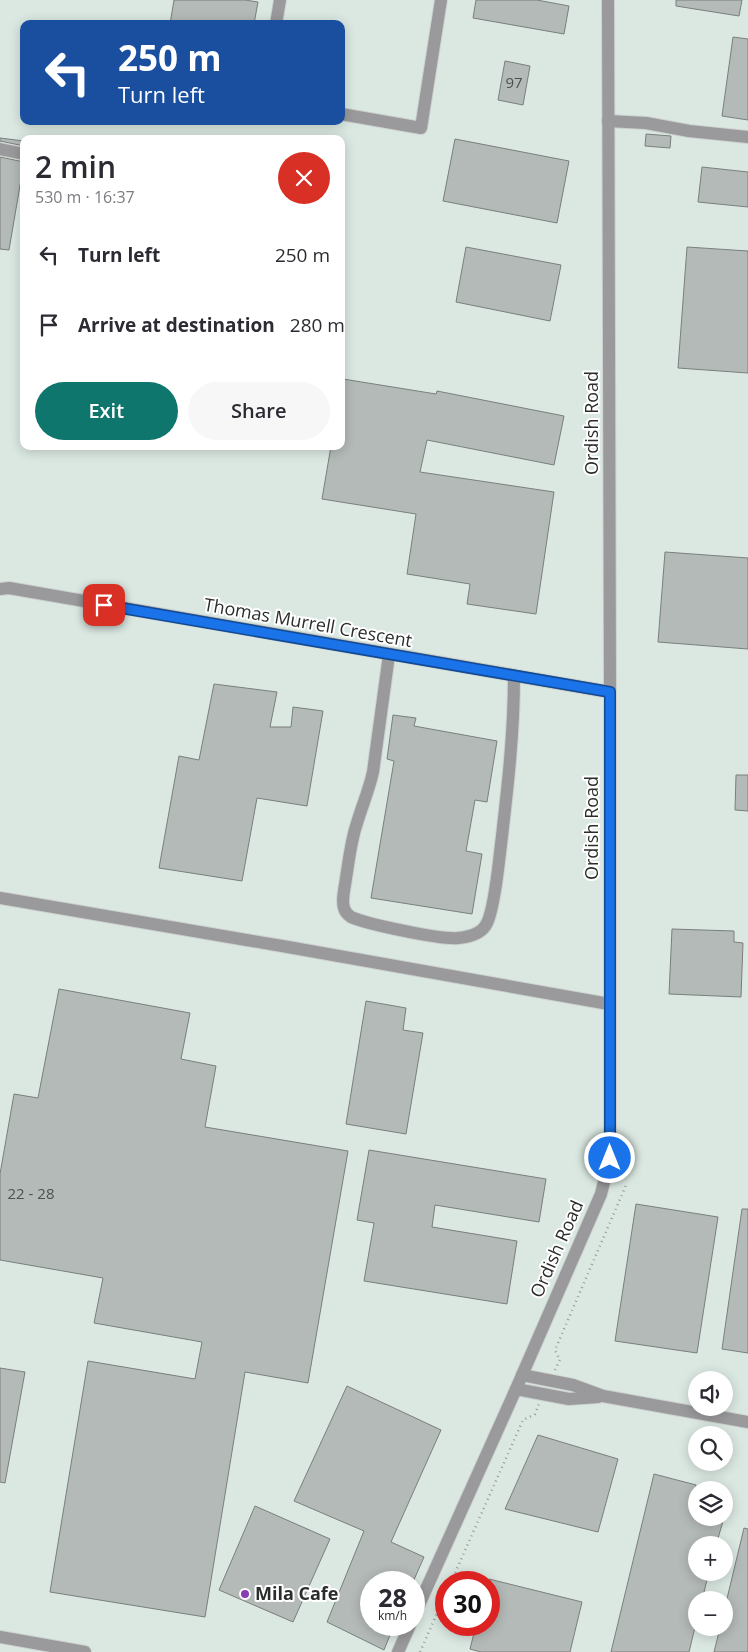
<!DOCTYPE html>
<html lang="en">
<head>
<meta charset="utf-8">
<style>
  :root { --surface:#fff; --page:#f7f7f7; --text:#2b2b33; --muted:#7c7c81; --accent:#0f766e }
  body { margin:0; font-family:"Open Sans",sans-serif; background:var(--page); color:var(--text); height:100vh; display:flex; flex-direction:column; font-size:19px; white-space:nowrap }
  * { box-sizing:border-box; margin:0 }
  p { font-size:16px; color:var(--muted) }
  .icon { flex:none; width:28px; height:28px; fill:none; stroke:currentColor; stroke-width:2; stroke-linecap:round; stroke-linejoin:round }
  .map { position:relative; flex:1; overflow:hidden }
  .details { position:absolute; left:20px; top:135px; width:325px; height:315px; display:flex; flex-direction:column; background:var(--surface); border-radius:10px; box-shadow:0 2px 12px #0003 }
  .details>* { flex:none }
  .banner { position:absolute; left:20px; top:20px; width:325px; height:105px; border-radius:10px; box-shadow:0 2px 12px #0003; background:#1a4fa0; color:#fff; overflow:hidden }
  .controls { position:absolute; left:688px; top:1371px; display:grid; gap:10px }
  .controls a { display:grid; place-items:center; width:45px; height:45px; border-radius:50%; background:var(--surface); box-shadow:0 2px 12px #0003; font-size:25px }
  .speed { position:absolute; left:360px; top:1571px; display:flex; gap:10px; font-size:25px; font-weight:700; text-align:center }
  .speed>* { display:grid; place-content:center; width:65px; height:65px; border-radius:50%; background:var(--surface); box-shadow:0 2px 12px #0003; line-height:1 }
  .speed small { font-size:12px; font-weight:400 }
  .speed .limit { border:8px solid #d22; background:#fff; color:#111 }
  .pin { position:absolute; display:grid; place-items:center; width:42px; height:42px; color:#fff; margin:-21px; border-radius:10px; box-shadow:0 2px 8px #0006 }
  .me { position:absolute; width:55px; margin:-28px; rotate:0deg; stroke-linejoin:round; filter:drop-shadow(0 0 4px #0008) }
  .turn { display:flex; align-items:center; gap:18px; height:105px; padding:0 15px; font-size:22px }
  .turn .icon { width:65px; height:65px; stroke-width:2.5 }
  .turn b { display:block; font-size:35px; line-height:42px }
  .round { display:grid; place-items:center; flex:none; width:52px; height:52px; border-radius:26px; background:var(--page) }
  .overview { display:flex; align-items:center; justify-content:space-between; height:85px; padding:0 15px }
  h1 { font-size:30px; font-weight:600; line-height:38px }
  .action { display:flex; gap:10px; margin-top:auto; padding:10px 15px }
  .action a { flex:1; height:58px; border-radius:30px; background:var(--accent); color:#fff; font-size:20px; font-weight:600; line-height:58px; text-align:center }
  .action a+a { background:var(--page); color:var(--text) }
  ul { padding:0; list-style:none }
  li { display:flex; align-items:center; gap:15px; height:70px; padding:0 15px }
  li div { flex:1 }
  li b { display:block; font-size:19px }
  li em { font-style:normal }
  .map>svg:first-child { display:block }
  .built { fill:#dbe8e2; fill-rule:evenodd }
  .building { fill:#b4bab7; stroke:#7a7f7d }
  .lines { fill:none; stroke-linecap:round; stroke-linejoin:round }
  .minor-casing { stroke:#ccd1ce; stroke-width:14 }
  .path { stroke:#969a98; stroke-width:2.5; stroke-dasharray:1 4; stroke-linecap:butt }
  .minor { stroke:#9a999b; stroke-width:12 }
  .route-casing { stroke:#114b97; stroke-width:12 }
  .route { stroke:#1a73e8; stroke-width:9 }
  .poi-dot { fill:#883eb0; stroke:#fff; stroke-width:2 }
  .labels { text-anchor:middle; stroke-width:4; stroke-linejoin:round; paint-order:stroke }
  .number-label { font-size:15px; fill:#4d504f }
  .street-label { font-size:18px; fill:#2b2d2c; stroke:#fff }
  .poi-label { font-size:18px; font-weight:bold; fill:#2b2d2c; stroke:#fff; text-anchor:start }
</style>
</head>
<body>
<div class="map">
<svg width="748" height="1652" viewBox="0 0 748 1652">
  <rect width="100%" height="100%" fill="#eff5f2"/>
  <path class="built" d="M0,0H748V1652H0ZM24,24H341V121H24ZM24,139H341V446H24ZM696,1380H724V1408H696ZM696,1435H724V1462H696ZM696,1490H724V1518H696ZM696,1545H724V1572H696ZM371,1582H414V1625H371ZM446,1582H489V1625H446ZM696,1600H724V1628H696Z"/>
  <g class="building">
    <path d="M174,0H245L258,2L254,24H170Z"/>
    <path d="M476,0H537L569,6L564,34L473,18Z"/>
    <path d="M676,0H742L739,16L676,6Z"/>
    <path d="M733,37L748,39V120L722,116Z"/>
    <path d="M505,61L530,66L523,105L498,100Z"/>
    <path d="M646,134L671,136L670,148L645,146Z"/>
    <path d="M0,138L24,141V146L0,141Z"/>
    <path d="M455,139L569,161L557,223L443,201Z"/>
    <path d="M0,157L24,162L9,250L0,249Z"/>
    <path d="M702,167L748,172V207L698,202Z"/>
    <path d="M466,247L561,265L550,321L456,302Z"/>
    <path d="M687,247L748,251V373L678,368Z"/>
    <path d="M343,379L436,394L437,391L564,416L554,465L427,440L420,472L554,492L536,614L467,604L470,584L407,574L416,514L322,499L331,446H341V389Z"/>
    <path d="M665,552L748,558V649L658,642Z"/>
    <path d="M214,684L277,692L270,727H291L293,707L323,711L307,806L257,798L242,881L159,868L179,756L199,760Z"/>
    <path d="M393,715L416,718L414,726L497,741L487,802L475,800L466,851L482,854L472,914L371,898L394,761L387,759Z"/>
    <path d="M736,775H748V811L735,810Z"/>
    <path d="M672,929L734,931V942L743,943L741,997L669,994Z"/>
    <path d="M59,989L190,1013L181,1059L216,1066L205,1127L348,1151L308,1383L245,1372L205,1617L50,1592L88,1361L195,1379L202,1342L94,1323L103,1278L0,1260V1174L14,1094L38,1098Z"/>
    <path d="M366,1001L406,1008L403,1030L423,1033L406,1134L346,1124Z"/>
    <path d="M369,1150L546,1179L539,1222L435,1205L432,1227L517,1241L507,1304L364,1281L374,1223L357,1220Z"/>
    <path d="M636,1204L718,1217L697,1353L615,1341Z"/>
    <path d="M742,1209H748V1353L722,1349Z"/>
    <path d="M0,1368L25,1372L5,1483L0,1482Z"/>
    <path d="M347,1386L441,1430L391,1542L424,1557L413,1582H371V1625H394L384,1650L327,1622L364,1531L294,1501Z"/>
    <path d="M538,1435L618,1459L598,1532L505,1509Z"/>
    <path d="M654,1474L696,1485V1518H724L716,1545H696V1572H709L702,1600H696V1623L689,1652H611Z"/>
    <path d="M255,1506L330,1539L293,1622L219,1590Z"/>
    <path d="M744,1528L748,1529V1652H714L720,1628H724V1611Z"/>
    <path d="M489,1579L582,1602L570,1652H481L470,1649L476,1625H489Z"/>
  </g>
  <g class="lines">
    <g class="minor-casing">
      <g id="minor">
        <path d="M276,24L280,0"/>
        <path d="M341,114L421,128L441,0"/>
        <path d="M608,121L646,123L689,131L748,137"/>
        <path d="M0,149L24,154"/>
        <path d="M0,589L9,588L610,692"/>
        <path d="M389,655L373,772C369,790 362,806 357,823C351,840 349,860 346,878C345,888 341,899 344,908C345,912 348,915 351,917C366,924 442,940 458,938C469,937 482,934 487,923C494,909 498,870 500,853C507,793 514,736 514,676"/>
        <path d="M0,898L288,947L609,1004"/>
        <path d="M522,1375L573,1385L603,1396L748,1422"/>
        <path d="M516,1389L569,1399L598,1397"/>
        <path d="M414,1616L516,1389L601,1194L610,1158V692L608,0"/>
        <path d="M0,1637L85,1652"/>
        <path d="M398,1652L410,1625"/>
      </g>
    </g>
    <g class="path">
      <path d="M555,1370L560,1360L555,1350L627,1183"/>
      <path d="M451,1582L523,1420L535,1414L539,1404"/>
      <path d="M420,1652L446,1593"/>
    </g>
    <use href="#minor" class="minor"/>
  </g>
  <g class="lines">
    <g class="route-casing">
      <path id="route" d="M104,605L610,692V1158"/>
    </g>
    <use href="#route" class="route"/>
  </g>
  <circle class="poi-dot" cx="245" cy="1594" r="5"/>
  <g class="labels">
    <g class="number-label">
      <text x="514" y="88">97</text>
      <text x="31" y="1199">22 - 28</text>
    </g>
    <g class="street-label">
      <text transform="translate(592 423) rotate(-90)" y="6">Ordish Road</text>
      <text transform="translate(308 623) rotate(10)" y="6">Thomas Murrell Crescent</text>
      <text transform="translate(592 828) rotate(-90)" y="6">Ordish Road</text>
      <text transform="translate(557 1249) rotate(-66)" y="6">Ordish Road</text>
    </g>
    <g class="poi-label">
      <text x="255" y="1600">Mila Cafe</text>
    </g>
  </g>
</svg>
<div class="controls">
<a><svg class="icon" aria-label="sound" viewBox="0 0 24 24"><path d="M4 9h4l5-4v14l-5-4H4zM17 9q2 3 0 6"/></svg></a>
<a><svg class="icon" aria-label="search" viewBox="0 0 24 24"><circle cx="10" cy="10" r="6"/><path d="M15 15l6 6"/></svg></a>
<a><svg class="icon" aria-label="layers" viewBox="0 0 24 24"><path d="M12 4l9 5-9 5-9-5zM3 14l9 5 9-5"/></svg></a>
<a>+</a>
<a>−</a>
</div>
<div class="speed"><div>28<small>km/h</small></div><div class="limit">30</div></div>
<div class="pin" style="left:104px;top:605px;background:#d93025"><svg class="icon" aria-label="arrive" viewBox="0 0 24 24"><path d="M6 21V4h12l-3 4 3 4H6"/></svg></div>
<svg class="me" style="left:610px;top:1158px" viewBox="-20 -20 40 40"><circle r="17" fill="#1a73e8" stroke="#fff" stroke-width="3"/><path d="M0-11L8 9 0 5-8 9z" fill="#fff"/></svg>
<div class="banner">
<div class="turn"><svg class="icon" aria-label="left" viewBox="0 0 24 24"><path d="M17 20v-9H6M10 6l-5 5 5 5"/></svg><div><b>250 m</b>Turn left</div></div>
</div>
<section class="details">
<div class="overview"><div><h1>2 min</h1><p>530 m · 16:37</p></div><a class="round" style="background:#d93025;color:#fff"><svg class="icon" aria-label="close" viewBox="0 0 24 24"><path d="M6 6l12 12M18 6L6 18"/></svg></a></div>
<ul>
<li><svg class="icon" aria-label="left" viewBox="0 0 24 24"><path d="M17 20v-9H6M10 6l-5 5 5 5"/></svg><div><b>Turn left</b></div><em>250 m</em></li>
<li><svg class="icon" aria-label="arrive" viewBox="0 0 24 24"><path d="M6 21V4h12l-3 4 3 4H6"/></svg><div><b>Arrive at destination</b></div><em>280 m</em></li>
</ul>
<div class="action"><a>Exit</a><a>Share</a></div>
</section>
</div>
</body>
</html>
